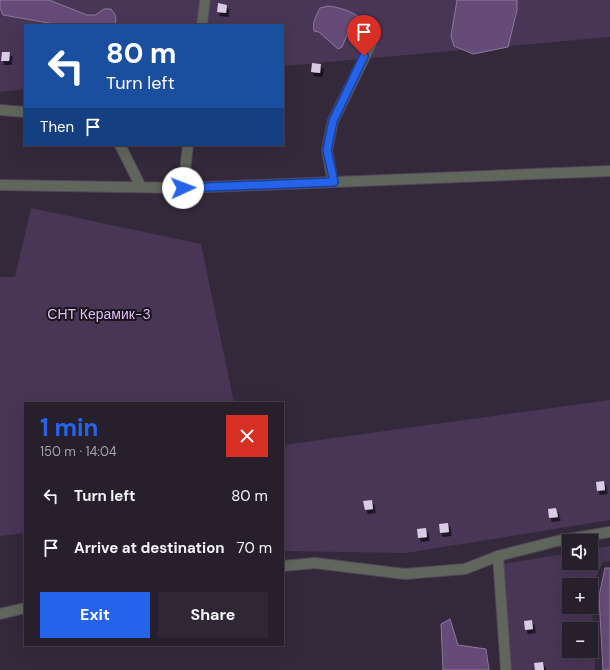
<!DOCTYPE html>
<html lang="en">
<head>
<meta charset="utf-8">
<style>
  :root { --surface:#271f2c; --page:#2f2734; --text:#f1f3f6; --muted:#a4a2a9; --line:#433d48; --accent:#2563eb }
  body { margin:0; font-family:"DM Sans",sans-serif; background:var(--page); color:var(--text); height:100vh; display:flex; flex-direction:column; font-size:15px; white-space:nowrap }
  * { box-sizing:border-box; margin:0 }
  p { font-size:13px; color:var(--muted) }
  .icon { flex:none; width:22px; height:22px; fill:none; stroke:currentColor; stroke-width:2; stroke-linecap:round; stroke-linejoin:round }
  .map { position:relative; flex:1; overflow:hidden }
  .panel { position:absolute; left:24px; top:402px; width:260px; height:244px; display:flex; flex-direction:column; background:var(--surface); border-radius:0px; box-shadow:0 4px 16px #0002,0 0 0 1px var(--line) }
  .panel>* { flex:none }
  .top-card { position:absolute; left:24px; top:24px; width:260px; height:122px; border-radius:0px; box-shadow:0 4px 16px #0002,0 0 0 1px var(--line); background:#1a4fa0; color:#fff; overflow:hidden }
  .buttons { position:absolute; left:562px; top:534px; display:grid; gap:8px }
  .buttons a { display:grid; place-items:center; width:36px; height:36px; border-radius:0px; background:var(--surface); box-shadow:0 4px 16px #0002,0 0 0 1px var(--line); font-size:20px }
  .pin { position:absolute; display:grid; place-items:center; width:34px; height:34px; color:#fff; margin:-41px -17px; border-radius:50% 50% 50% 0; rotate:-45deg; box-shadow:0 0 4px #0007 }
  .pin .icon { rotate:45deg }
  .me { position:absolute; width:44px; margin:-22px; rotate:88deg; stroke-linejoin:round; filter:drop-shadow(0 0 3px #0008) }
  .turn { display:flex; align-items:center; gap:14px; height:84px; padding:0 16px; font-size:18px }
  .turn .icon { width:52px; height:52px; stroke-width:2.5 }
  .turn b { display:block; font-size:28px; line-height:34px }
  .then { display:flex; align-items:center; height:38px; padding:0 16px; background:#0003; gap:8px; font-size:15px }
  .round { display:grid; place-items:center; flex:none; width:42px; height:42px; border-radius:0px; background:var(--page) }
  .overview { display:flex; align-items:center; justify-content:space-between; height:68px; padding:0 16px }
  h1 { font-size:24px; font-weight:700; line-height:30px; color:var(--accent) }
  .primary-button { display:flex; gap:8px; margin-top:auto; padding:8px 16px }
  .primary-button a { flex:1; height:46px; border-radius:0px; background:var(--accent); color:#fff; font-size:16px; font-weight:700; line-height:46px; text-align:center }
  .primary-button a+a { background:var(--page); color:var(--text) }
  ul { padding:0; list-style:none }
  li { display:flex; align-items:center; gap:12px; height:52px; padding:0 16px }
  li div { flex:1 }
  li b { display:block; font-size:15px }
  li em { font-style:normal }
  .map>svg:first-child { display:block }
  .green { fill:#493556; fill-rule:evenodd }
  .water { fill:#664b78; stroke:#8d789c }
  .building { fill:#dacbe4; filter:url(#shadow) }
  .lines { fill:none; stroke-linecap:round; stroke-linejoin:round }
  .minor-casing { stroke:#514758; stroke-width:12 }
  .minor { stroke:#60665c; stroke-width:10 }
  .route-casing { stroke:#184099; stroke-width:10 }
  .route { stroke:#2563eb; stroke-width:7 }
  .labels { text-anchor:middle; stroke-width:4; stroke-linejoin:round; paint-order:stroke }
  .park-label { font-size:14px; fill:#e0bef7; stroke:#19141c }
</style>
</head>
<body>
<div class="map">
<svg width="610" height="670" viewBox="0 0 610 670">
  <defs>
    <filter id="shadow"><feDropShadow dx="2.5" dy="4" stdDeviation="0" flood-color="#0009"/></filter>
  </defs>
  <rect width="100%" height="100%" fill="#34293b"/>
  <g class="green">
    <path d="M0,0H610V37L283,66V25H25V89L0,92Z"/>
    <path d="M31,208L201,244L234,403H25V533L0,536V277H15Z"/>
    <path d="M610,400V520L406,553L283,551V445Z"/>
    <path d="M610,546V561L603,562L591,587V585H569V607H591V589L595,670H510L503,564L569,553V563H591V549ZM569,629H591V651H569Z"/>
  </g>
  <g class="water">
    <path d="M0,0H49L87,15H95L104,9H111C116,15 117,17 115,25H60L3,15L0,8Z"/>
    <path d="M457,0H517V10L508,47L473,54L454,46L451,36Z"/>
    <path d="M328,6C339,7 372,15 361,33L347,35L342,47L338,49L319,32L314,31C312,23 316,16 320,8Z"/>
    <path d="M605,568H610V670H603L599,596Z"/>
    <path d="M450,619L458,645L486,649L489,670H443L441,624Z"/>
  </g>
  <g class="building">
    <path d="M218,3L227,5L226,13L217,12Z"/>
    <path d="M2,52H10L9,61H1Z"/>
    <path d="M312,63L321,64L320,73L311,72Z"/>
    <path d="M604,481L605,490L597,491L596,482Z"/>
    <path d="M372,500L373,509L365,510L363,501Z"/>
    <path d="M556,508L558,517L549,518L548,509Z"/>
    <path d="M448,523L449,532L440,533L439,524Z"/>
    <path d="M426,528L427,537L418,538L417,529Z"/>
    <path d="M532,620L533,629L525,630L524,621Z"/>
    <path d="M543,662L544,670H535L534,663Z"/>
  </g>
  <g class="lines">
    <g class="minor-casing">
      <g id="minor">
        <path d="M202,25L205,0"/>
        <path d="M0,110L25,112"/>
        <path d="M120,145L141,187"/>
        <path d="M333,182L327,150L333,121L371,44"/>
        <path d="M0,185L183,188L610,171"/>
        <path d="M183,188L188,145"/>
        <path d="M498,556L506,670"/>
        <path d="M283,566L315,563L405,574L465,569L498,556L557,541L610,532"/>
        <path d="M0,614L25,608"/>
      </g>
    </g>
    <use href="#minor" class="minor"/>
  </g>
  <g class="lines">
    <g class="route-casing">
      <path id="route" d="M183,188L334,182L327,150L333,121L364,56"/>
    </g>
    <use href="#route" class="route"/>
  </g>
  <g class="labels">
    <g class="park-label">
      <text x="99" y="319">СНТ Керамик-3</text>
    </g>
  </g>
</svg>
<div class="buttons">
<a><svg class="icon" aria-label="sound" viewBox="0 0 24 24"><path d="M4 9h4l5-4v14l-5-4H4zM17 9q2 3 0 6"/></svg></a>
<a>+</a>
<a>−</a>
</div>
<div class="pin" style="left:364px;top:56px;background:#d93025"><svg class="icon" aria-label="arrive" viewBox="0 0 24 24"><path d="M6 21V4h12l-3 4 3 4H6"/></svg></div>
<svg class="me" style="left:183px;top:188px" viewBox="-20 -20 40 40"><circle r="19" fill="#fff"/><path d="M0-13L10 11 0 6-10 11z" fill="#2563eb"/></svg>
<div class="top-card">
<div class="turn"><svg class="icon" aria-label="left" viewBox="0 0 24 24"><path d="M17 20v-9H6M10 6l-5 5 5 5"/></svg><div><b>80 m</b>Turn left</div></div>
<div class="then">Then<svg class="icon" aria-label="arrive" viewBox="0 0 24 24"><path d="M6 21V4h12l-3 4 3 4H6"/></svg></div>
</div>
<section class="panel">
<div class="overview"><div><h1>1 min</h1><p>150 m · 14:04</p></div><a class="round" style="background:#d93025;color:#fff"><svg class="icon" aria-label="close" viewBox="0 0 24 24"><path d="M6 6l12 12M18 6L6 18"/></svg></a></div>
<ul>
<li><svg class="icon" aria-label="left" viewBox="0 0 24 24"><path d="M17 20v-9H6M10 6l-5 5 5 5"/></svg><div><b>Turn left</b></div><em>80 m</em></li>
<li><svg class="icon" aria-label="arrive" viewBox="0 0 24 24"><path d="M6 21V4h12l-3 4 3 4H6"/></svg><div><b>Arrive at destination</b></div><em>70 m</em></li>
</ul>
<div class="primary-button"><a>Exit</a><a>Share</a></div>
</section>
</div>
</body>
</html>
